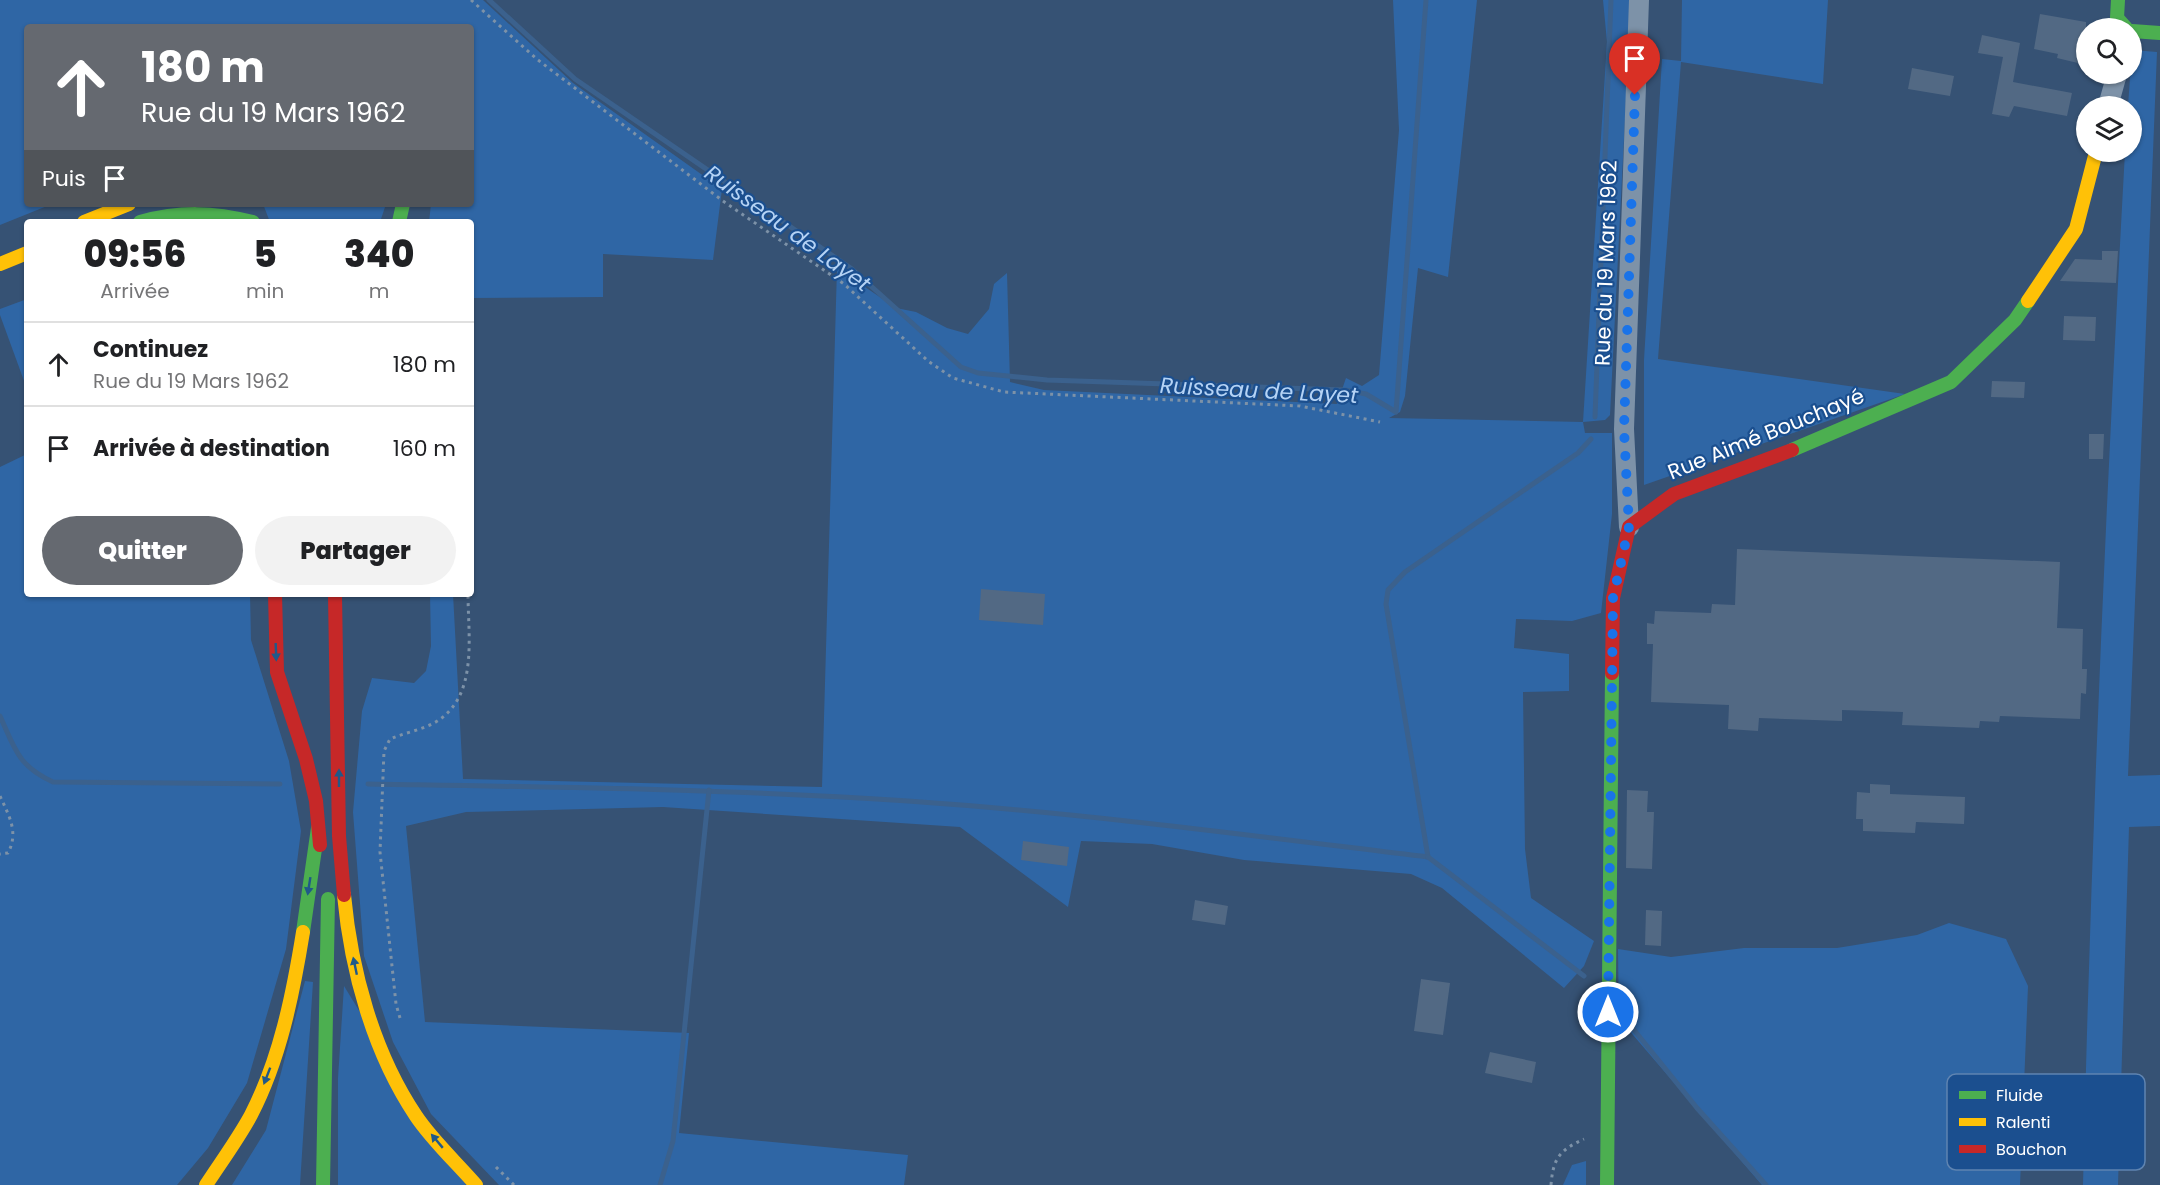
<!DOCTYPE html>
<html lang="fr">
<head>
<meta charset="utf-8">
<style>
  :root { --surface:#fff; --page:#f2f2f2; --text:#202124; --muted:#757577; --line:#e0e0e0; --accent:#656970 }
  body { margin:0; font-family:Poppins,sans-serif; background:var(--page); color:var(--text); height:100vh; display:flex; flex-direction:column; font-size:22px; white-space:nowrap }
  * { box-sizing:border-box; margin:0 }
  p { font-size:20px; color:var(--muted) }
  .icon { flex:none; width:33px; height:33px; fill:none; stroke:currentColor; stroke-width:2; stroke-linecap:round; stroke-linejoin:round }
  .map { position:relative; flex:1; overflow:hidden }
  .sheet { position:absolute; left:24px; top:219px; width:450px; height:378px; display:flex; flex-direction:column; background:var(--surface); border-radius:6px; box-shadow:0 2px 4px #0004 }
  .sheet>* { flex:none }
  .banner { position:absolute; left:24px; top:24px; width:450px; height:183px; border-radius:6px; box-shadow:0 2px 4px #0004; background:#656970; color:#fff; overflow:hidden }
  .buttons { position:absolute; left:2076px; top:18px; display:grid; gap:12px }
  .buttons a { display:grid; place-items:center; width:66px; height:66px; border-radius:50%; background:var(--surface); box-shadow:0 2px 4px #0004; font-size:30px }
  .pin { position:absolute; display:grid; place-items:center; width:51px; height:51px; color:#fff; margin:-62px -26px; border-radius:50% 50% 50% 0; rotate:-45deg; box-shadow:0 0 6px #0007 }
  .pin .icon { rotate:45deg }
  .me { position:absolute; width:66px; margin:-33px; rotate:0deg; stroke-linejoin:round; filter:drop-shadow(0 0 4px #0008) }
  .turn { display:flex; align-items:center; gap:21px; height:126px; padding:0 18px; font-size:27px }
  .turn .icon { width:78px; height:78px; stroke-width:2.5 }
  .turn b { display:block; font-size:42px; line-height:51px }
  .then { display:flex; align-items:center; height:57px; padding:0 18px; background:#0003; gap:12px; font-size:22px }
  .eta { display:flex; justify-content:space-evenly; align-items:center; height:102px; text-align:center }
  .eta b { font-size:36px; font-weight:800; line-height:42px }
  .button { display:flex; gap:12px; margin-top:auto; padding:12px 18px }
  .button a { flex:1; height:69px; border-radius:36px; background:var(--accent); color:#fff; font-size:24px; font-weight:800; line-height:69px; text-align:center }
  .button a+a { background:var(--page); color:var(--text) }
  ul { padding:0; list-style:none }
  li { display:flex; align-items:center; gap:18px; height:84px; padding:0 18px; border-top:2px solid var(--line) }
  li div { flex:1 }
  li b { display:block; font-size:22px }
  li em { font-style:normal }
  .map>svg:first-child { display:block }
  .green { fill:#2f66a5 }
  .lines { fill:none; stroke-linecap:round; stroke-linejoin:round }
  .stream { stroke:#3b618d; stroke-width:5 }
  .building { fill:#526984 }
  .path { stroke:#7d92a8; stroke-width:3; stroke-dasharray:3 4.5; stroke-linecap:butt }
  .street { stroke:#7d92a8; stroke-width:20 }
  .fast { stroke:#4caf50; stroke-width:14 }
  .slow { stroke:#ffc107; stroke-width:14 }
  .jam { stroke:#c62828; stroke-width:14 }
  .oneway { fill:#205989 }
  .route { stroke:#1a73e8; stroke-width:10; stroke-dasharray:0 18 }
  .labels { text-anchor:middle; stroke-width:4.5; stroke-linejoin:round; paint-order:stroke }
  .street-label { font-size:21px; fill:#fff; stroke:#1b4f8f }
  .water-label { font-size:22px; font-style:italic; fill:#b5d3f5; stroke:#1b4f8f }
  .key { fill:#1b4f8f; stroke:#5f84b1; stroke-width:1.5 }
  .key-label { font-size:16px; fill:#fff }
</style>
</head>
<body>
<div class="map">
<svg width="2160" height="1185" viewBox="0 0 2160 1185">
  <rect width="100%" height="100%" fill="#365274"/>
  <g class="green">
    <path d="M0,0H483L573,83L722,189L713,260L603,254V297L471,298V222H429L431,204H471V27H27V204H52L0,225Z"/>
    <path d="M1393,0H1477L1448,277L1418,268L1405,396L1400,412L1389,418L1583,422L1607,42L1603,0H1631L1610,415L1605,420L1583,422L1585,433H1612V514L1601,613L1572,621L1516,619L1514,648L1569,654V691L1523,692L1525,849L1531,898L1594,941L1584,966L1564,988L1442,888L1411,874L1244,860L1152,844L1081,841L1068,907L960,827L663,807L466,812L406,826L425,1022L689,1033L679,1133L908,1155L904,1185H499L431,1114L393,1042L364,956L353,812L362,711L372,678L414,683L426,671L431,646L430,594H453L463,779L822,787L837,268L896,308L916,312L947,328L968,334L989,309L994,284L1007,273L1010,382L1044,390L1337,404L1346,378L1362,386L1379,375L1399,130Z"/>
    <path d="M1682,0H1828L1823,84L1681,62L1658,359L1905,394L1644,485V360L1662,59L1681,61Z"/>
    <path d="M2132,50L2157,52L2128,776L2160,775V826L2129,827L2118,1185H2083C2091,840 2106,496 2125,152H2132V106H2128Z"/>
    <path d="M263,204H386L380,222H270Z"/>
    <path d="M27,299V389L0,315V309Z"/>
    <path d="M27,454V594H250L251,640L289,761L301,831L286,949L247,1083L208,1148L177,1185H0V467Z"/>
    <path d="M1949,923L2006,939L2028,986L2020,1185H1762L1627,1028L1619,1037L1618,949L1671,957L1744,948H1837L1917,935Z"/>
    <path d="M305,981L313,982L300,1185H232L266,1130Z"/>
    <path d="M344,986L466,1185H338V1078Z"/>
    <path d="M1586,1161V1185H1563L1572,1165Z"/>
  </g>
  <g class="lines">
    <g class="stream">
      <path d="M489,0L575,79L852,269L961,367L978,373L1047,380L1345,390L1366,394L1396,412L1426,0"/>
      <path d="M1595,417L1611,0"/>
      <path d="M0,716C15,749 18,766 53,782L280,784"/>
      <path d="M368,784C548,787 728,789 908,801C1082,813 1255,836 1428,857"/>
      <path d="M1428,857L1386,604L1388,590L1405,572L1578,453L1591,439"/>
      <path d="M1428,857L1584,976"/>
      <path d="M1630,1025L1697,1108L1766,1185"/>
      <path d="M660,1185L673,1141L709,790"/>
    </g>
  </g>
  <g class="building">
    <path d="M2040,14L2086,22V65L2057,58L2058,54L2034,49Z"/>
    <path d="M1982,35L2020,43L2013,82L2072,93L2067,116L2014,106L2009,117L1992,114L2003,57L1978,53Z"/>
    <path d="M1912,68L1954,76L1950,96L1908,89Z"/>
    <path d="M2102,251H2118L2116,283L2060,281L2075,259L2102,260Z"/>
    <path d="M2064,316L2096,317L2095,341L2063,340Z"/>
    <path d="M1992,381L2025,382L2024,398L1991,397Z"/>
    <path d="M2089,434H2104L2103,459H2089Z"/>
    <path d="M1737,549L2060,562L2057,628L2083,629L2082,669H2087L2086,694L2081,693L2080,719L2000,716L1999,722L1980,721L1979,728L1902,725L1903,712L1842,710V721L1759,718L1758,731L1728,729L1729,705L1651,702L1653,644H1647V623L1654,624L1655,611L1711,613L1712,604L1735,605Z"/>
    <path d="M981,589L1045,594L1043,625L979,620Z"/>
    <path d="M1870,784L1890,785V794L1965,797L1964,824L1916,822L1915,833L1863,831V819H1856L1857,792L1870,793Z"/>
    <path d="M1627,790L1648,791L1647,812H1654L1652,869L1626,868Z"/>
    <path d="M1023,841L1069,847L1067,866L1021,860Z"/>
    <path d="M1195,900L1228,906L1225,925L1192,920Z"/>
    <path d="M1646,910L1662,911L1661,946L1645,945Z"/>
    <path d="M1421,979L1450,983L1443,1035L1414,1031Z"/>
    <path d="M1490,1052L1536,1062L1532,1083L1485,1073Z"/>
  </g>
  <g class="lines">
    <g class="path">
      <path d="M471,0L538,60L723,201L844,284L928,361L953,378L1004,392L1300,406L1380,422"/>
      <path d="M0,796C9,816 19,832 8,853L0,854"/>
      <path d="M400,1018L396,1004L380,852L384,751L390,739C404,733 421,730 434,723C479,698 468,637 468,594"/>
      <path d="M496,1167L514,1185"/>
      <path d="M1551,1185C1553,1158 1560,1150 1584,1139"/>
    </g>
    <g class="street">
      <path d="M2108,106L2117,74"/>
      <path d="M1629,527L1624,429L1639,0"/>
    </g>
    <g class="fast">
      <path d="M2118,0L2117,18L2126,28"/>
      <path d="M2132,31L2160,33"/>
      <path d="M140,222C180,211 213,212 253,222"/>
      <path d="M399,222L403,204"/>
      <path d="M1792,450L1951,382L2015,320L2028,301"/>
      <path d="M303,932L318,828"/>
      <path d="M323,1185L328,899"/>
      <path d="M1607,1185L1612,673"/>
    </g>
    <g class="slow">
      <path d="M84,222L129,204"/>
      <path d="M0,264L27,253"/>
      <path d="M2028,301L2076,229L2096,152"/>
      <path d="M344,895C351,970 373,1052 416,1116C432,1140 456,1162 476,1185"/>
      <path d="M206,1185C221,1162 238,1139 251,1115C280,1059 293,994 303,932"/>
    </g>
    <g class="jam">
      <path d="M275,594L277,672L306,759L316,801L320,845"/>
      <path d="M335,595L339,836L344,895"/>
      <path d="M1612,673L1613,598L1629,527L1674,494L1792,450"/>
    </g>
  </g>
  <defs><path id="oneway-solid" d="M-6-.8H1V-3.2L6.5 0L1 3.2V.8H-6Z" transform="scale(1.5)"/></defs>
  <g class="oneway">
    <use href="#oneway-solid" transform="translate(276 652) rotate(88)"/>
    <use href="#oneway-solid" transform="translate(339 778) rotate(-90)"/>
    <use href="#oneway-solid" transform="translate(309 886) rotate(99)"/>
    <use href="#oneway-solid" transform="translate(355 966) rotate(-102)"/>
    <use href="#oneway-solid" transform="translate(267 1076) rotate(111)"/>
    <use href="#oneway-solid" transform="translate(437 1141) rotate(-130)"/>
  </g>
  <g class="lines">
    <path class="route" d="M1608,1012L1613,598L1629,527L1624,429L1635,95"/>
  </g>
  <g class="labels">
    <g class="street-label">
      <text transform="translate(1606 263) rotate(-88)" y="7">Rue du 19 Mars 1962</text>
      <text transform="translate(1766 434) rotate(-22)" y="7">Rue Aimé Bouchayé</text>
    </g>
    <g class="water-label">
      <text transform="translate(788 228) rotate(36)" y="8">Ruisseau de Layet</text>
      <text transform="translate(1259 390) rotate(3)" y="8">Ruisseau de Layet</text>
    </g>
  </g>
  <rect x="1947" y="1074" width="198" height="96" rx="9" class="key"/>
  <rect x="1959" y="1091" width="27" height="8" fill="#4caf50"/>
  <rect x="1959" y="1118" width="27" height="8" fill="#ffc107"/>
  <rect x="1959" y="1145" width="27" height="8" fill="#c62828"/>
  <g class="key-label">
    <text x="1996" y="1101">Fluide</text>
    <text x="1996" y="1128">Ralenti</text>
    <text x="1996" y="1155">Bouchon</text>
  </g>
</svg>
<div class="buttons">
<a><svg class="icon" aria-label="search" viewBox="0 0 24 24"><circle cx="10" cy="10" r="6"/><path d="M15 15l6 6"/></svg></a>
<a><svg class="icon" aria-label="layers" viewBox="0 0 24 24"><path d="M12 4l9 5-9 5-9-5zM3 14l9 5 9-5"/></svg></a>
</div>
<div class="pin" style="left:1635px;top:95px;background:#d93025"><svg class="icon" aria-label="arrive" viewBox="0 0 24 24"><path d="M6 21V4h12l-3 4 3 4H6"/></svg></div>
<svg class="me" style="left:1608px;top:1012px" viewBox="-20 -20 40 40"><circle r="17" fill="#1a73e8" stroke="#fff" stroke-width="3"/><path d="M0-11L8 9 0 5-8 9z" fill="#fff"/></svg>
<div class="banner">
<div class="turn"><svg class="icon" aria-label="ahead" viewBox="0 0 24 24"><path d="M12 20V5M6 11l6-6 6 6"/></svg><div><b>180 m</b>Rue du 19 Mars 1962</div></div>
<div class="then">Puis<svg class="icon" aria-label="arrive" viewBox="0 0 24 24"><path d="M6 21V4h12l-3 4 3 4H6"/></svg></div>
</div>
<section class="sheet">
<div class="eta">
<div><b>09:56</b><p>Arrivée</p></div>
<div><b>5</b><p>min</p></div>
<div><b>340</b><p>m</p></div>
</div>
<ul>
<li><svg class="icon" aria-label="ahead" viewBox="0 0 24 24"><path d="M12 20V5M6 11l6-6 6 6"/></svg><div><b>Continuez</b><p>Rue du 19 Mars 1962</p></div><em>180 m</em></li>
<li><svg class="icon" aria-label="arrive" viewBox="0 0 24 24"><path d="M6 21V4h12l-3 4 3 4H6"/></svg><div><b>Arrivée à destination</b></div><em>160 m</em></li>
</ul>
<div class="button"><a>Quitter</a><a>Partager</a></div>
</section>
</div>
</body>
</html>
